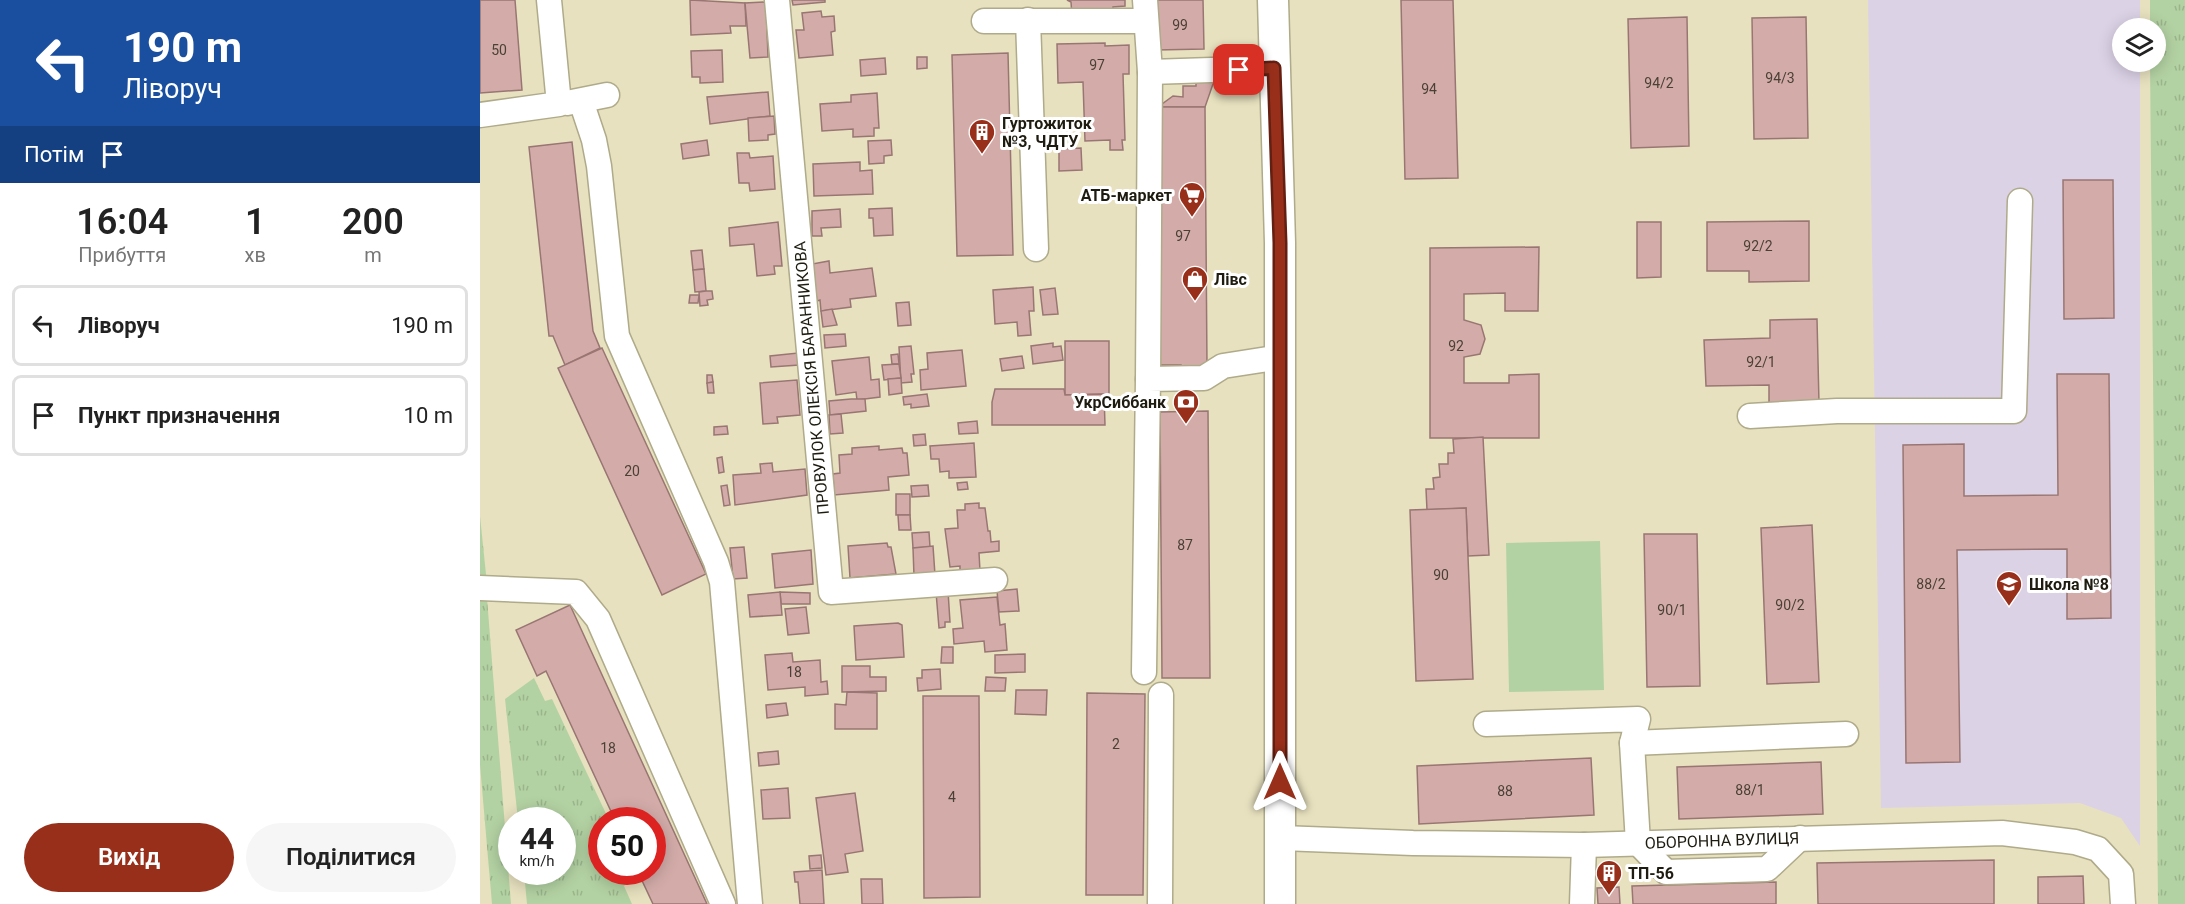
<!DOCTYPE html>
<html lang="uk">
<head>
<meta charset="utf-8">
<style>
  :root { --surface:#fff; --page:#f6f6f6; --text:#222; --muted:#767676; --line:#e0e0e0; --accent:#982f1a }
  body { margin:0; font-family:Roboto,sans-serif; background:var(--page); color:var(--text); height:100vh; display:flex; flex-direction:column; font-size:22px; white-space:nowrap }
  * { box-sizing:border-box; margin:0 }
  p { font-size:20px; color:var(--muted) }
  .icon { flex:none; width:33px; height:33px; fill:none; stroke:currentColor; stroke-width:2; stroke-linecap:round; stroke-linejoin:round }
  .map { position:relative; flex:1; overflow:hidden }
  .drawer { display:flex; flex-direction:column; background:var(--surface); width:480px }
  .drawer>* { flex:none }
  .top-card { background:#1a4fa0; color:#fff; overflow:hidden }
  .fabs { position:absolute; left:1632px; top:18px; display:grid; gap:12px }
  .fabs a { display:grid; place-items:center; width:54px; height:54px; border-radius:50%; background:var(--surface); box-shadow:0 3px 15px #0003; font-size:30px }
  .speed { position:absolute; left:18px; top:807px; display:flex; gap:12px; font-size:30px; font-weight:700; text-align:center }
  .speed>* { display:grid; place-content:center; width:78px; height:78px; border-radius:50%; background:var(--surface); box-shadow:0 3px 15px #0003; line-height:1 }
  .speed small { font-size:15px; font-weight:400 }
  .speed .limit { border:9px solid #d22; background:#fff; color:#111 }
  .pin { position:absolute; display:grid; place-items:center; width:51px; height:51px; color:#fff; margin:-26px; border-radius:12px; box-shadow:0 3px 9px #0006 }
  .me { position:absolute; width:66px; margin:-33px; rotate:0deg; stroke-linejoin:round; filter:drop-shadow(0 0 4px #0008) }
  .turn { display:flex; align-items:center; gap:21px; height:126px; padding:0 24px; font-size:27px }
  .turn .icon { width:78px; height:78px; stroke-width:2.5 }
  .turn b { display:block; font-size:42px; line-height:51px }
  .then { display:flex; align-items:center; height:57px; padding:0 24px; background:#0003; gap:12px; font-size:22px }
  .eta { display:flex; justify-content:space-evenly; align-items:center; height:102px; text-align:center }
  .eta b { font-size:36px; font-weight:600; line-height:42px }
  .action { display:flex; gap:12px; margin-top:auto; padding:12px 24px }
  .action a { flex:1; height:69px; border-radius:36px; background:var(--accent); color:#fff; font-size:24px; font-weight:600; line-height:69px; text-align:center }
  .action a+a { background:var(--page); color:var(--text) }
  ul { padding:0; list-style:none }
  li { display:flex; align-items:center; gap:18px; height:81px; margin:0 12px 9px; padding:0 12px; border:3px solid var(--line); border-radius:9px }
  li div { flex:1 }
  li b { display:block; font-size:22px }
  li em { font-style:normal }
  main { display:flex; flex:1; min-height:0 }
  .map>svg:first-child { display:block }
  .education { fill:#dbd2e6 }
  .grass { fill:url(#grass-tufts) }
  .pitch { fill:#b3d2a3 }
  .building { fill:#d3aca9; stroke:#997673; stroke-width:1.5 }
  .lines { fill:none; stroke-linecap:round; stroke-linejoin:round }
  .minor-casing { stroke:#afaa89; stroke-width:27 }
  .major-casing { stroke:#afaa89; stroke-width:33 }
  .minor { stroke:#fff; stroke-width:24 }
  .major { stroke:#fff; stroke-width:30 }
  .route-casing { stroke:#631f11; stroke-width:15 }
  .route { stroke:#982f1a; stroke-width:10 }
  .labels { text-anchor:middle; stroke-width:6; stroke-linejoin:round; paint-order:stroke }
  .number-label { font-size:14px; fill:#4b4036 }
  .poi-label { font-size:16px; font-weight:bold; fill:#1e1c10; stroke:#fff; text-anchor:start }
  .street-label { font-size:16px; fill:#1e1c10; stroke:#fff }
</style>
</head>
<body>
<main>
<section class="drawer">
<div class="top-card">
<div class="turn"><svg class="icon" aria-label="left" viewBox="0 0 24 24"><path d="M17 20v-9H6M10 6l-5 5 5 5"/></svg><div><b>190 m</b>Ліворуч</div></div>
<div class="then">Потім<svg class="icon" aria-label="arrive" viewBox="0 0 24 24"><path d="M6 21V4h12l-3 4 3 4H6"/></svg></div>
</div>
<div class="eta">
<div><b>16:04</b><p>Прибуття</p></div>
<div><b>1</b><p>хв</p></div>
<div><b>200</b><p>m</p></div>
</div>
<ul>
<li><svg class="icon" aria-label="left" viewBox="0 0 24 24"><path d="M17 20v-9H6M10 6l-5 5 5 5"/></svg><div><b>Ліворуч</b></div><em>190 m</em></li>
<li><svg class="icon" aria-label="arrive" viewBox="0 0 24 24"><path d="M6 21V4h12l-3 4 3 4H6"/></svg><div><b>Пункт призначення</b></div><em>10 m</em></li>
</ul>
<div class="action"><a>Вихід</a><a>Поділитися</a></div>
</section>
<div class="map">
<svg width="1705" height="904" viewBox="0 0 1705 904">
  <defs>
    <pattern id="grass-tufts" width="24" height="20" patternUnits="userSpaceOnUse" patternTransform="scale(1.5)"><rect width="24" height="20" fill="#b3d2a3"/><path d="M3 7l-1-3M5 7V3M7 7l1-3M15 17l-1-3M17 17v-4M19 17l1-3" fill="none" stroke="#9ab48b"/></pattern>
  </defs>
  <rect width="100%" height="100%" fill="#e7e1bf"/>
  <path class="education" d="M1388,0H1660V28H1642V62H1660V846L1641,818L1600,803L1401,808Z"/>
  <g class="grass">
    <path d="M1670,0H1705V904H1678L1670,62H1676V28H1670Z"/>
    <path d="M0,516L7,584L0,581Z"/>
    <path d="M0,598H7L31,904H12L0,765Z"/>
    <path d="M54,678L65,701L72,699L129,820H122V872H151L153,877L144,886L152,904H47L44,872H82V820H38L25,699Z"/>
  </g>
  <path class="pitch" d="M1120,541L1124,690L1029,692L1026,543Z"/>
  <g class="building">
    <path d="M0,0H35L42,90L0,93Z"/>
    <path d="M210,0L265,3L266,26H250L251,33L211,35Z"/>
    <path d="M312,0H345V2L313,5Z"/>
    <path d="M587,0H645V6L633,7V15L592,16L591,2Z"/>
    <path d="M675,0H723L724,49L676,50Z"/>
    <path d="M921,0H973L978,178L925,179Z"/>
    <path d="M286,2L288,57L270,58L265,3Z"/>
    <path d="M341,11L342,17L354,16L355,31L351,32L353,55L319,58L316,30H324L322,13Z"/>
    <path d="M1207,17L1209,146L1151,148L1148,19Z"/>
    <path d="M1326,17L1328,138L1274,139L1272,18Z"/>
    <path d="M625,43V46L649,45V74H643L645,140H642L643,150H630V140L605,141L603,82L578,83L577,44Z"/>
    <path d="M242,50L243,82L220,83V77H212L211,51Z"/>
    <path d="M528,53L533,255L477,256L472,55Z"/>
    <path d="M437,57H447V68L437,69Z"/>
    <path d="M405,58L406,74L381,76L380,60Z"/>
    <path d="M716,81H734L725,107H678L693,96L703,97V86H716Z"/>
    <path d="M288,92L290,116L230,124L227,97Z"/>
    <path d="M397,93L399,128H394V136L373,137V129L342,131L340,104L371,102V95Z"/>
    <path d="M678,107H725L727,367L701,372V365H680Z"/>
    <path d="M294,116L295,134L288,135V140L269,141L268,118Z"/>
    <path d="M227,140L229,155L203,159L201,144Z"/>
    <path d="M411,140L412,155L404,156V163L389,164L388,141Z"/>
    <path d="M92,142L113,331L120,348L85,365L73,336H69L49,147Z"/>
    <path d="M601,148L602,170L579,171V149Z"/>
    <path d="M257,153H269L270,158L293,156L295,189L270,191L269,183H259Z"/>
    <path d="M380,162V171L392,170L393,194L334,196L333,164Z"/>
    <path d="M1583,180H1633L1634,318L1584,319Z"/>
    <path d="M412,208L413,235L394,236L393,218H389V209Z"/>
    <path d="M360,209L361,227L341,228L342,236H332V211Z"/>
    <path d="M1329,221V281L1269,282V271H1227V222Z"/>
    <path d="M298,222L302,266H294L295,274L277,276L274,244L250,246L249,228Z"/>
    <path d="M1157,222H1181V277L1157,278Z"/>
    <path d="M1059,247L1058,311H1025V293L984,294V320L1001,325L1005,339L1000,354L984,357V383H1029V375L1059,374V438H950V248Z"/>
    <path d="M222,250L224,269L213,270L211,251Z"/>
    <path d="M349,261L350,273L392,268L396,296L370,299L371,307L341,311L340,300L337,301L332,264Z"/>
    <path d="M224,269L226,291L215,292L213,270Z"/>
    <path d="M553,287L554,311H549L551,335L538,336L537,322L515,324L513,290Z"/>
    <path d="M575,288L578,314L563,315L560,290Z"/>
    <path d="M226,291H232L233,299L227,300L228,305L220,306L219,292Z"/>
    <path d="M210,295H219L218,303H209Z"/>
    <path d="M429,302L431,325L418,326L416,303Z"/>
    <path d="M352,309L357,325L343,327L341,311Z"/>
    <path d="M1337,319L1339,403L1289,404V385L1226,386L1224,340L1290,338V320Z"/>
    <path d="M365,334L366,346L345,348L344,335Z"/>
    <path d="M585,341H629V394L585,395Z"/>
    <path d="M573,343V347L581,346L583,360L553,364L551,346Z"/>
    <path d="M431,346L434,374H431L432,382L421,383L419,347Z"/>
    <path d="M122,348L226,574L182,595L78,368Z"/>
    <path d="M482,350L486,386L441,390L440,370L448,369L447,353Z"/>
    <path d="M318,353L319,365L291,367L290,356Z"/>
    <path d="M418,354L419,364H412L411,355Z"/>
    <path d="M542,356L544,368L522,371L520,359Z"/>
    <path d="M389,357L391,380L399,379L400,397L377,400L376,392L356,395L352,361Z"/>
    <path d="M419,364L421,378L404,380L402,365Z"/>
    <path d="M1577,374H1629L1631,618L1587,619V549L1477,550L1480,762L1426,763L1423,445L1484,444V496L1578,495Z"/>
    <path d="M227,375H232L233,382L227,383Z"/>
    <path d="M421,378L422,393L409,395L408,379Z"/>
    <path d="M317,380L320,415L297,417L298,423L283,424L280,383Z"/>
    <path d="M233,382L234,393H228L227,383Z"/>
    <path d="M515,389H584L585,395L624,394L625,425H512V402Z"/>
    <path d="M447,394L449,406L431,408V404L424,405L423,397Z"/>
    <path d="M371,399H385L386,411L350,415L349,401Z"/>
    <path d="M728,411L730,678H682L680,412Z"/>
    <path d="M361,414L363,433L350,434L349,415Z"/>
    <path d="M497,421L498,433L479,434L478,423Z"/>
    <path d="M247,426L248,434L234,435V427Z"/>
    <path d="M445,434L446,445L434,446L433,435Z"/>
    <path d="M1003,437L1009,555L988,556L986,508L947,510L946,489H954L953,478L960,477L959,464H968V453H974L973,439Z"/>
    <path d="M494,443L496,477L469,478V471L460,472L459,459H451L450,446Z"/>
    <path d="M399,446V450L422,448L423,453H427L429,475L408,477L409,490L354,495L353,474L360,473L359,455L372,454V448Z"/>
    <path d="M242,457L244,472L239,473L237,458Z"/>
    <path d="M292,463L293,472L325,469L327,495L255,505L253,475L281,473L280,464Z"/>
    <path d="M487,482L488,489L478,490L477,483Z"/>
    <path d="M247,485L250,505L244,506L241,486Z"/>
    <path d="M448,485L449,496L432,497L431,486Z"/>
    <rect x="416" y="494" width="14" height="21"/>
    <path d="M499,503V508H505L508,531H510L511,542L519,541V551L499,553L500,571L480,572V566L470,567L465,529L478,528L477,510H485V504Z"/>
    <path d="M986,508L993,679L936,681L930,510Z"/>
    <path d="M418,515H430L431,530H419Z"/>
    <path d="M1332,525L1339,682L1287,684L1281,528Z"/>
    <path d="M449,532L450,547L433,548L432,533Z"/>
    <path d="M1164,534H1217L1220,686L1167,687Z"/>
    <path d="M407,543L408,547H411L416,574L370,578L368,546Z"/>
    <path d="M453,546L455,575L434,576L433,548Z"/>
    <path d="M264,547L267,578L253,579L250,548Z"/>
    <path d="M331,550L333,584L295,588L292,554Z"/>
    <path d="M537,589L539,611L519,612L517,591Z"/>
    <path d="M468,591L470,622H465V627L459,628L456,592Z"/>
    <path d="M300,592L330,593V604H301Z"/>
    <path d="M300,592L302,615L270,617L268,595Z"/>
    <path d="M517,597L520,625L525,624L527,650L505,652L504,641L474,644L473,629L483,628L480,600Z"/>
    <path d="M90,605L227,904H173L158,872H172V820H135L66,671L57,676L36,630Z"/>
    <path d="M326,607L329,633L308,635L305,609Z"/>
    <path d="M418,623L422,625L424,657L376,660L374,626Z"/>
    <path d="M462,647H473V663H461Z"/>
    <path d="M312,653L313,662L340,660L341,682L347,681L348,694L325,696V687L288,690L285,655Z"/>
    <path d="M545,654V672L515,673V655Z"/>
    <path d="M362,666H390V677H406V691L362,692Z"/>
    <path d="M460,669L461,689L438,691L437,678H442V670Z"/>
    <path d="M506,677L526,678L525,691H505Z"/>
    <path d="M536,690H567L566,715L535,714Z"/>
    <path d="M367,692L397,693V729H355V704L366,705Z"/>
    <path d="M607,693L665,694L663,895H606Z"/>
    <path d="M443,696H499L500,897L444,898Z"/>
    <path d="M306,703L308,715L287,718L286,705Z"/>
    <path d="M298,751L299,764L279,766L278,753Z"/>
    <path d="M1111,758L1114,815L939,824L937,766Z"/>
    <path d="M1341,762L1343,814L1199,819L1197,767Z"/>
    <path d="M308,788L310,818L283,819L281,790Z"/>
    <path d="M375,793L383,851L365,854L368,872L346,875L336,798Z"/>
    <path d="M341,855L342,868L330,869L329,856Z"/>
    <path d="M1514,860V904H1338L1337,863Z"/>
    <path d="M342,870L344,904H320L318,882H315L314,872Z"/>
    <path d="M1603,876L1604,904H1558V877Z"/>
    <path d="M381,879H402L403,904H382Z"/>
    <path d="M1296,882V904H1153L1152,886Z"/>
    <path d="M1139,887L1140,904H1118L1117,888Z"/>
  </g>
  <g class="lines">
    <g class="minor-casing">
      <g id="minor">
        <path d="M297,0L351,592L515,580"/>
        <path d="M665,0L670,72L794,68"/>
        <path d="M548,20L556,249"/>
        <path d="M504,21H666"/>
        <path d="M101,101L114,140L119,166L137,336L236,562L242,582L270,904"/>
        <path d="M87,103L127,95"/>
        <path d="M0,115L79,104L69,0"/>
        <path d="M668,379L670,72"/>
        <path d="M1270,416L1357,411H1534L1540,201"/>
        <path d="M0,588L96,592L118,619L243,904"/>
        <path d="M664,672L668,379L724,378L743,366L801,357"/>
        <path d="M1006,724L1158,719L1152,743L1158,843L1186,872L1287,869L1320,838"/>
        <path d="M1152,743L1366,734"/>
        <path d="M801,838L933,843L1104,845L1522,833L1595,842L1618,849L1641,874L1643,904"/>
        <path d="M680,904L681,695"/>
        <path d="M1102,904L1104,845"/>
      </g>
    </g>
    <g class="major-casing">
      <path id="major" d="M793,0L800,243V904"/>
    </g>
    <use href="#minor" class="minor"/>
    <use href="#major" class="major"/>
  </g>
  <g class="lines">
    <g class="route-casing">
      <path id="route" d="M759,70L794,68L800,243V782"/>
    </g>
    <use href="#route" class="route"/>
  </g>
  <defs>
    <g id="building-pin" transform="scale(1.35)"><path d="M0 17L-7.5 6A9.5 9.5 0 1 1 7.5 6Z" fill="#982f1a" stroke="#fff"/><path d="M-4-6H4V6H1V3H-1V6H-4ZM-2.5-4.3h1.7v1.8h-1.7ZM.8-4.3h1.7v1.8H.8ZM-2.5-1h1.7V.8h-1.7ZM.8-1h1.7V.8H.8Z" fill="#fff"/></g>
    <g id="supermarket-pin" transform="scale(1.35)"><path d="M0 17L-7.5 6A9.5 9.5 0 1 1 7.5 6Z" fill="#982f1a" stroke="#fff"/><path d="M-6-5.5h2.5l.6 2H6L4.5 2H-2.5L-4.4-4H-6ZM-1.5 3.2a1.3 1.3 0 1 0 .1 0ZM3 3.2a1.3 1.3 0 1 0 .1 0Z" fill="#fff"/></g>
    <g id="shop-pin" transform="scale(1.35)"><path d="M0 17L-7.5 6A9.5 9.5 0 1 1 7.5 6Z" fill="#982f1a" stroke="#fff"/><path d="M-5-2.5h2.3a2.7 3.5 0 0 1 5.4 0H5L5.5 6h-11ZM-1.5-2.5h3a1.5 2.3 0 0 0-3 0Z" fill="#fff"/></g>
    <g id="bank-pin" transform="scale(1.35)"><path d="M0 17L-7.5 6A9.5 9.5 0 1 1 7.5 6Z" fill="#982f1a" stroke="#fff"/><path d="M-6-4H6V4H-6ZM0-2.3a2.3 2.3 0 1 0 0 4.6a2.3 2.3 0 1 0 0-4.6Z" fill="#fff"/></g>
    <g id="school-pin" transform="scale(1.35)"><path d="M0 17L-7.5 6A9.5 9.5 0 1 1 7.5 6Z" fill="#982f1a" stroke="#fff"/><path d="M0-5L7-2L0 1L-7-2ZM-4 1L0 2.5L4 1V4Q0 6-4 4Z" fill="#fff"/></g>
  </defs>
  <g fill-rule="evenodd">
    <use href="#building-pin" x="502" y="132"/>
    <use href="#supermarket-pin" x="712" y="195"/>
    <use href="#shop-pin" x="715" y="279"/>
    <use href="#bank-pin" x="706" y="402"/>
    <use href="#school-pin" x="1529" y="584"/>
    <use href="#building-pin" x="1129" y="873"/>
  </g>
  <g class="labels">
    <g class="number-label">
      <text x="700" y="30">99</text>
      <text x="19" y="55">50</text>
      <text x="617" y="70">97</text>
      <text x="1300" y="83">94/3</text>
      <text x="1179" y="88">94/2</text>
      <text x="949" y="94">94</text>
      <text x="703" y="241">97</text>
      <text x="1278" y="251">92/2</text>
      <text x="976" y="351">92</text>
      <text x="1281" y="367">92/1</text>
      <text x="152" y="476">20</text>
      <text x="705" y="550">87</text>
      <text x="961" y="580">90</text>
      <text x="1451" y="589">88/2</text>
      <text x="1310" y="610">90/2</text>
      <text x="1192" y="615">90/1</text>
      <text x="314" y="677">18</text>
      <text x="636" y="749">2</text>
      <text x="128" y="753">18</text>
      <text x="1270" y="795">88/1</text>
      <text x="1025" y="796">88</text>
      <text x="472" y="802">4</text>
    </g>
    <g class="poi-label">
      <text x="522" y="129">Гуртожиток<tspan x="522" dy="18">№3, ЧДТУ</tspan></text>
      <text x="692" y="201" text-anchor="end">АТБ-маркет</text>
      <text x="734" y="285">Лівс</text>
      <text x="686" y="408" text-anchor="end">УкрСиббанк</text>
      <text x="1549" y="590">Школа №8</text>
      <text x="1148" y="879">ТП-56</text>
    </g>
    <g class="street-label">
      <text transform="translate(331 378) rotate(-95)" y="6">ПРОВУЛОК ОЛЕКСІЯ БАРАННИКОВА</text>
      <text transform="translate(1242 840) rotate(-2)" y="6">ОБОРОННА ВУЛИЦЯ</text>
    </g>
  </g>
</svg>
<div class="fabs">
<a><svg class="icon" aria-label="layers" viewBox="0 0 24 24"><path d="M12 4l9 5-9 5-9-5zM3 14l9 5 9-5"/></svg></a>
</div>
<div class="speed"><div>44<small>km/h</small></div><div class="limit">50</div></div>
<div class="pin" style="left:759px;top:70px;background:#d93025"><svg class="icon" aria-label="arrive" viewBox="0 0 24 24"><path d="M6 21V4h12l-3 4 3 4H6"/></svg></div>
<svg class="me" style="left:800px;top:782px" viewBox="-20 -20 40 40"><path d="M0-17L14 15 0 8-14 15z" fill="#982f1a" stroke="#fff" stroke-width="4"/></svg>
</div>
</main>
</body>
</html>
